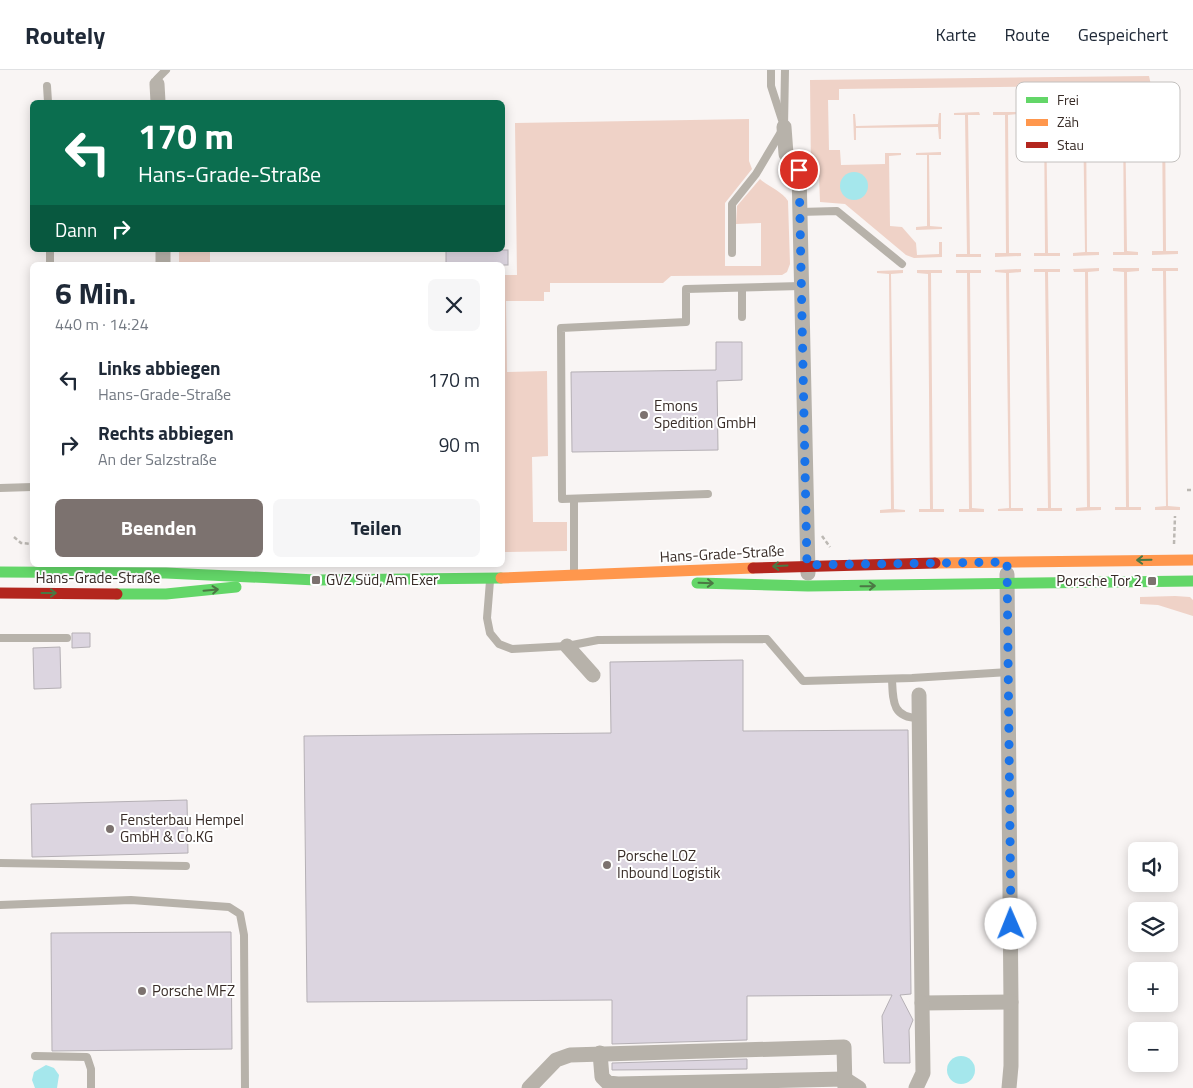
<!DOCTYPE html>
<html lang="de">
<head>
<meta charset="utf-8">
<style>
  :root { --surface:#fff; --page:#f6f6f7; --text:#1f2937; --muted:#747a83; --line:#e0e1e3; --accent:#7c726f }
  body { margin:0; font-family:"Titillium Web",sans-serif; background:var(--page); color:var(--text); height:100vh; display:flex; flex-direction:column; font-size:19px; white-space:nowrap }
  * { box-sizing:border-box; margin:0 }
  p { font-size:16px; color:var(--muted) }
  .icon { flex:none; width:28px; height:28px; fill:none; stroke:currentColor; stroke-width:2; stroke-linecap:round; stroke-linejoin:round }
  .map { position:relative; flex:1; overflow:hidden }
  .drawer { position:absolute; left:30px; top:192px; width:475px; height:305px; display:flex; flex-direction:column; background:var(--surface); border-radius:8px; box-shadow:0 2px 12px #0003 }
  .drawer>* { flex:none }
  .top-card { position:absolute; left:30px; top:30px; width:475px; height:152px; border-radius:8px; box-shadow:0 2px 12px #0003; background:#0b6e4f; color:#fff; overflow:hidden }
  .buttons { position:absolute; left:1128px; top:772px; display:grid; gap:10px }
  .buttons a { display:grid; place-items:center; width:50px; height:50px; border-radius:8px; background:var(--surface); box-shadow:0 2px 12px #0003; font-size:25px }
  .pin { position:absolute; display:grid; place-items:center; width:42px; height:42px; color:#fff; margin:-21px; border:2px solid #fff; border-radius:50%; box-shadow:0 1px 5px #0007 }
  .me { position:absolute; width:55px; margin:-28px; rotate:359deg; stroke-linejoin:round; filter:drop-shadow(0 0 4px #0008) }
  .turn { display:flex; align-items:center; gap:18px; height:105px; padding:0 25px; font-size:22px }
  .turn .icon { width:65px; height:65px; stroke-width:2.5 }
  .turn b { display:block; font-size:35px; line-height:42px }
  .then { display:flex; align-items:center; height:48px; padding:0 25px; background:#0003; gap:10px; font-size:19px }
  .round { display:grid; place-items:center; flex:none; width:52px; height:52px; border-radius:8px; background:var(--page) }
  .head { display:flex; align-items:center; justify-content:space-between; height:85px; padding:0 25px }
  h1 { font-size:30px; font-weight:700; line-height:38px }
  .primary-button { display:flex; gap:10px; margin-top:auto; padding:10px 25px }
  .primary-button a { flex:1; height:58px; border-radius:8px; background:var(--accent); color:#fff; font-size:20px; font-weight:700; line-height:58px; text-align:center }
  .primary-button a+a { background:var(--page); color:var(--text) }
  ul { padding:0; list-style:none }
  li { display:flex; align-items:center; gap:15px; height:65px; padding:0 25px }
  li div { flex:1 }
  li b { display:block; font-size:19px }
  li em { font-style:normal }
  header { display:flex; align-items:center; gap:30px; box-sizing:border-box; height:70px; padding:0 25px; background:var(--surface); border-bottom:1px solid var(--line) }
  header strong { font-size:24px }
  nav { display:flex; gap:28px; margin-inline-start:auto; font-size:18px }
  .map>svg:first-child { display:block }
  .green { fill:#efd2c7 }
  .water { fill:#a5e7ec }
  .building { fill:#dcd5e0; stroke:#b5b0b5 }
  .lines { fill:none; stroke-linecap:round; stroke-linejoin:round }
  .path { stroke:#bcb8b3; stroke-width:2.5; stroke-dasharray:4 2.5; stroke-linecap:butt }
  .lane { stroke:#b7b2aa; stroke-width:8 }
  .street { stroke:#b7b2aa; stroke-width:15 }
  .fast { stroke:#63d668; stroke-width:11 }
  .slow { stroke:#ff974d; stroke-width:11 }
  .jam { stroke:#b3261e; stroke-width:11 }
  .oneway { stroke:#4b7844 }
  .route { stroke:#1a73e8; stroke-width:9; stroke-dasharray:0 16.2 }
  .poi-dot { fill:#7c726f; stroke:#fff; stroke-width:2 }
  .labels { text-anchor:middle; stroke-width:4; stroke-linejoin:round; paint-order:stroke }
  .poi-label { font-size:15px; fill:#382c27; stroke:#fff; text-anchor:start }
  .street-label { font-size:15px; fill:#382c27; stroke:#fff }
  .key { fill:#fff; stroke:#c3c0be; stroke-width:1 }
  .key-label { font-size:14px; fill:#382c27 }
</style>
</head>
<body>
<header>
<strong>Routely</strong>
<nav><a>Karte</a><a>Route</a><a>Gespeichert</a></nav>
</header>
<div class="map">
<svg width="1193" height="1018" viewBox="0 0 1193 1018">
  <rect width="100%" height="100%" fill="#f9f5f4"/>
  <g class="green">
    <path d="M1149,6L1151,15L839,19V30H828L829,80H840L841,95L885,94V83H901V85L889,86L890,156L902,157L916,173L917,185L939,184V172H942V187L914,188L906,185L845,134L820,132L819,105L811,102L810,10Z"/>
    <path d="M1176,40L1177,43H1165L1166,181H1178V184L1152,185V181H1163L1162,43H1151V40Z"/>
    <path d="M1058,41V44H1046L1048,183H1060V186H1034V183H1045L1044,44H1032V42Z"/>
    <path d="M1072,41H1098V44H1086L1087,182H1099V185L1073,186V183L1085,182L1083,44H1072Z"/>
    <path d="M1111,41H1137V43L1125,44L1127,181L1138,182V185H1113V182H1124L1123,44L1111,43Z"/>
    <path d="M979,42L980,45H968L970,184H981V187H956V184H967L965,45H954V43Z"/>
    <path d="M993,42H1019V44L1008,45L1009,183H1021V186L995,187V183H1006L1005,45H993Z"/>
    <path d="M939,43H941V69H939L938,57L856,58V70H854L853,44H855L856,56L938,54Z"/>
    <path d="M749,49V91L752,99L725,133V196H761V153L736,154L737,136L760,109C769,117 782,121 788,131L790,194L787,202L782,205L671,206L663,213H550V222H544V231H506L507,302L547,301L548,386L532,387L533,452H567V481L503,482L502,205H517L515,53Z"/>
    <path d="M941,82V85H929L930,156L942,157V159L916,160V157L927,156V85H916V83Z"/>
    <rect x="179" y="180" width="31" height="15"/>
    <path d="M1099,198V201L1088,202L1090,437H1101V440L1076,441V438L1087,437L1085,202H1074L1073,199Z"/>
    <path d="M1113,198H1139V201L1127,202L1129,437H1141V440H1115V437H1126L1124,202L1113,201Z"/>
    <path d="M1152,198H1178V201H1166L1168,436L1180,437V440H1155V437L1166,436L1163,201H1152Z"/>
    <path d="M1021,199V202L1009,203L1011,438H1023V441H998V439L1009,438L1006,203L995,202V200Z"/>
    <path d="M1034,199H1060V202H1048L1051,438H1062V441H1037V438H1048L1045,202H1034Z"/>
    <path d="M903,200V203L891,204L894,439L905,440V442L880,443V440L891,439L889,204L877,203V201Z"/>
    <path d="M917,200H942V203H931L933,439H944V442H919V439H930L928,204L917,203Z"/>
    <path d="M956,200H981V203H970L972,438L984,439V442H959V439H969L967,203H956Z"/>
    <path d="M1175,526L1190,527L1193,530V546L1158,535L1140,534V527Z"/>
  </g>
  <g class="water">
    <circle cx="854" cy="116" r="14"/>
    <circle cx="961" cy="1000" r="14"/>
    <path d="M46,995L54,998L59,1005L57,1018H35L32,1010L34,1002Z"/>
  </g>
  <g class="building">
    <rect x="446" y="180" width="62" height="15"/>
    <path d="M716,272H742V310L717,311L718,380L572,382L571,302L716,300Z"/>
    <path d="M72,563H90V577L72,578Z"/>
    <path d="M60,577L61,618L34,619L33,578Z"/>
    <path d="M743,590V661L908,660L911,924L900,925L913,950L909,960L910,993H884L882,946L892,925L747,926V970L612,974V930L307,932L304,666L611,663L610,592Z"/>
    <path d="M187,730L188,783L32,787L31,734Z"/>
    <path d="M231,862L232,979L52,981L51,863Z"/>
    <path d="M747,989V999L612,1000V993Z"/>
  </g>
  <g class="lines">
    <g class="path">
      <path d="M1187,420H1193"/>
      <path d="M822,466L830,477"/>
      <path d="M14,467L21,473L32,474"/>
      <path d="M1174,474L1175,446"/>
    </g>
    <g class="lane">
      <path d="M771,0V16L782,50"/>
      <path d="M157,14V9L166,0"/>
      <path d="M47,16L48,32"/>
      <path d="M799,142L837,141L902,194"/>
      <path d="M50,180V195"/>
      <path d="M732,183V134L756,104L784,57L785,0"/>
      <path d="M742,218V247"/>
      <path d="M0,418L32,417"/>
      <path d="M708,424L562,429L561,258L686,252V219L801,216"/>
      <path d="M574,429V506"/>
      <path d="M490,511L487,548L490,563L499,574L512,579L567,576L598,570L767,569L803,611L912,608L1009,602"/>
      <path d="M0,568H67"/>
      <path d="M892,609C893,631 892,648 919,648"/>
      <path d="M0,793L186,796"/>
      <path d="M0,835L131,830L229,837L240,844L244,865L245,1018"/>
      <path d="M35,986L87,987L91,999V1018"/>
    </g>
    <g class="street">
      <path d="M157,14L158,32"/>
      <path d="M784,57L786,84L799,101L808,503"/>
      <path d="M163,180V195"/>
      <path d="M1007,504L1011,932V996L1009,1018"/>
      <path d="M567,576L593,605"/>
      <path d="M919,625L922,933L1011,932"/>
      <path d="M600,983L602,1007L608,1013L618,1014L845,1009L859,1018"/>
      <path d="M529,1018L556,990L570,985L844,977L845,1018"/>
      <path d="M916,1018L923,1003L922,933"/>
    </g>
    <g class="fast">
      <path d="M0,502L166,503L316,510L501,508"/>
      <path d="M697,513L808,516L1193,511"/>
      <path d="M117,524H166L236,517"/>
    </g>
    <g class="slow">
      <path d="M935,493L1193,490"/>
      <path d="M501,508L753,498"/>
    </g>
    <g class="jam">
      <path d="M753,498L935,493"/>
      <path d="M0,523L117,524"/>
    </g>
  </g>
  <defs><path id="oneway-shaft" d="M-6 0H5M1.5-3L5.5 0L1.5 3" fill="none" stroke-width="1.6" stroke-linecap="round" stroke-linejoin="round" transform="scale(1.25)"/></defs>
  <g class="oneway">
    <use href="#oneway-shaft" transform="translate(1144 490) rotate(179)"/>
    <use href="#oneway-shaft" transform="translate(780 496) rotate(177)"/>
    <use href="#oneway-shaft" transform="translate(706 513) rotate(2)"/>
    <use href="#oneway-shaft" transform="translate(868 516) rotate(-1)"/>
    <use href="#oneway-shaft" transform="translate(211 520) rotate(-5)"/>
    <use href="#oneway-shaft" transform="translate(49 523)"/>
  </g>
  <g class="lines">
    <path class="route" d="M799,100L807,495L1007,492L1011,854"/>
  </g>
  <g class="poi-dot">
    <circle cx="644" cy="345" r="5"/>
    <rect x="311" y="505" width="10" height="10" rx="2.5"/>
    <rect x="1147" y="506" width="10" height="10" rx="2.5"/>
    <circle cx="110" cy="759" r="5"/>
    <circle cx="607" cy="795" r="5"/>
    <circle cx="142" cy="921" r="5"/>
  </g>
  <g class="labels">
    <g class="poi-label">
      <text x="654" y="341">Emons<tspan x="654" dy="17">Spedition GmbH</tspan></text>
      <text x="326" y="515">GVZ Süd, Am Exer</text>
      <text x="1142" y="516" text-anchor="end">Porsche Tor 2</text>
      <text x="120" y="755">Fensterbau Hempel<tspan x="120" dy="17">GmbH &amp; Co.KG</tspan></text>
      <text x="617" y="791">Porsche LOZ<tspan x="617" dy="17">Inbound Logistik</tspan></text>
      <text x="152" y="926">Porsche MFZ</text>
    </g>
    <g class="street-label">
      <text transform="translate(722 484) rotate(-3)" y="5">Hans-Grade-Straße</text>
      <text x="98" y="513">Hans-Grade-Straße</text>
    </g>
  </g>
  <rect x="1016" y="12" width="164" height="80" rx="8" class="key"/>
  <rect x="1026" y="27" width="22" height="6" fill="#63d668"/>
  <rect x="1026" y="49" width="22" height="7" fill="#ff974d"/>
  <rect x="1026" y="72" width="22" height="6" fill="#b3261e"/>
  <g class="key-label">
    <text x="1057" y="35">Frei</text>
    <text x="1057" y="57">Zäh</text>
    <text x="1057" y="80">Stau</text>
  </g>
</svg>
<div class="buttons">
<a><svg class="icon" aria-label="sound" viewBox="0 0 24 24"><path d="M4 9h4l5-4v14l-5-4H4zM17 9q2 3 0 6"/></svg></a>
<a><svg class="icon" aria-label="layers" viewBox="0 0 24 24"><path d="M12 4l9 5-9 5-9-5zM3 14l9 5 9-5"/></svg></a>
<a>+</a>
<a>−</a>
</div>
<div class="pin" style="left:799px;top:100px;background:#d93025"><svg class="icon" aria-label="arrive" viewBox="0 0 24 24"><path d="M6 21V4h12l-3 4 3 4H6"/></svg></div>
<svg class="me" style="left:1011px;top:854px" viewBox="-20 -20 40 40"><circle r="19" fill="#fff"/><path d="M0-13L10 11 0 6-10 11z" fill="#1a73e8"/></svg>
<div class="top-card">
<div class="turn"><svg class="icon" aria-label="left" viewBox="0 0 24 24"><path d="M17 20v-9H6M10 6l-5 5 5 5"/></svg><div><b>170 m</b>Hans-Grade-Straße</div></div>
<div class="then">Dann<svg class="icon" aria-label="right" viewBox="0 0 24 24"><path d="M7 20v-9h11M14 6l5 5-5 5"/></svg></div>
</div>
<section class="drawer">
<div class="head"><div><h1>6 Min.</h1><p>440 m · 14:24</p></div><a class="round"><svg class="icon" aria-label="close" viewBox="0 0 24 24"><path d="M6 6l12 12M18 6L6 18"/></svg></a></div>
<ul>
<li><svg class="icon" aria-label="left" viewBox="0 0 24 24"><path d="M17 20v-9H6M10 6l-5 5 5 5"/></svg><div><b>Links abbiegen</b><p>Hans-Grade-Straße</p></div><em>170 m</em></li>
<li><svg class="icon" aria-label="right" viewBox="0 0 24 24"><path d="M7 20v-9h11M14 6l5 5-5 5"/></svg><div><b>Rechts abbiegen</b><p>An der Salzstraße</p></div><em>90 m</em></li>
</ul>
<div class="primary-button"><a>Beenden</a><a>Teilen</a></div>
</section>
</div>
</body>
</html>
